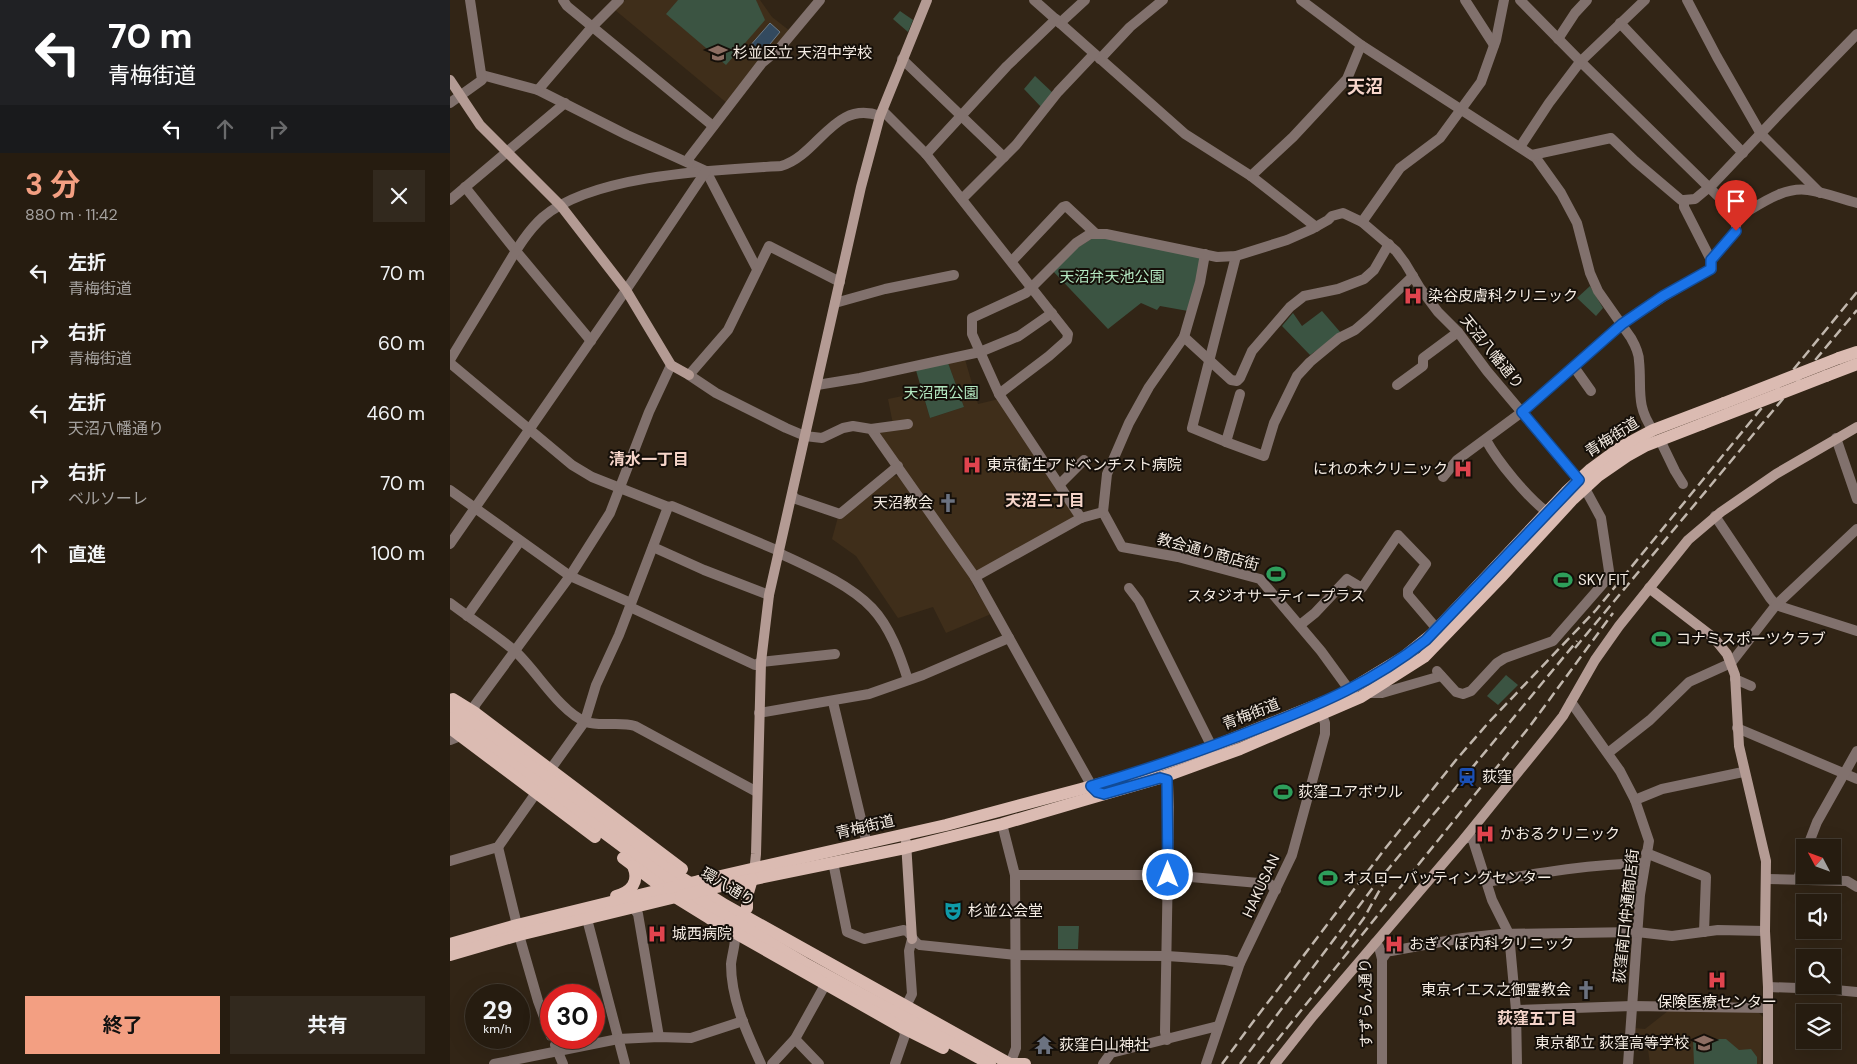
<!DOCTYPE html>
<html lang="ja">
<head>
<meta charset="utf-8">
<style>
  :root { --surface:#261c10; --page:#32291e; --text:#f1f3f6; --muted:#a4a19f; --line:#423a30; --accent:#f39f82 }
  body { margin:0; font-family:"DM Sans","Noto Sans JP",sans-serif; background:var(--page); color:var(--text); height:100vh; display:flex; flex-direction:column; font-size:19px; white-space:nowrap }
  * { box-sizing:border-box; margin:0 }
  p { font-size:16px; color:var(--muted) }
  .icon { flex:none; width:28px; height:28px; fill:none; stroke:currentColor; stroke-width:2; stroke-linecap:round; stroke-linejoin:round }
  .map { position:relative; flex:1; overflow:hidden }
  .details { display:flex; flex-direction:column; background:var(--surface); width:450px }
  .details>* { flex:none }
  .banner { background:#202124; color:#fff; overflow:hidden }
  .needle { width:32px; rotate:311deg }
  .tools { position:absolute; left:1346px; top:839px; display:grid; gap:10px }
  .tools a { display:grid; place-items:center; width:45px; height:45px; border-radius:0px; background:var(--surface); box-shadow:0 5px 20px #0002,0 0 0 1px var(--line); font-size:25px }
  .speed { position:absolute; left:15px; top:984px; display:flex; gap:10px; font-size:25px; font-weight:700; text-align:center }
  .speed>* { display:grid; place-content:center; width:65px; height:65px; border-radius:50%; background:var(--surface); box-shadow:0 5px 20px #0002,0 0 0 1px var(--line); line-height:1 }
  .speed small { font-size:12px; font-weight:400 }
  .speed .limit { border:8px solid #d22; background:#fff; color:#111 }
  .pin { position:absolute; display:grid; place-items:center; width:42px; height:42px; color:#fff; margin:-51px -21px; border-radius:50% 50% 50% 0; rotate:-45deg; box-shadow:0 0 5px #0007 }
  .pin .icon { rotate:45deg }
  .me { position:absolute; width:55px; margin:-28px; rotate:0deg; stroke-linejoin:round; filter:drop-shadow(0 0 4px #0008) }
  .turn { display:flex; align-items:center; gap:18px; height:105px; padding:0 25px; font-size:22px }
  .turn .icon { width:65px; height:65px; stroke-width:2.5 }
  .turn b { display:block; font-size:35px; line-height:42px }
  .lanes { display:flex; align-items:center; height:48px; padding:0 25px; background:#0003; justify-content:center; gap:25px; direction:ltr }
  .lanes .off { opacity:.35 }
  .round { display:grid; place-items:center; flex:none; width:52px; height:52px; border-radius:0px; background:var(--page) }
  .headline { display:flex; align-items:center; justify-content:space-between; height:85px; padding:0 25px }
  h1 { font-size:30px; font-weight:700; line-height:38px; color:var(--accent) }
  .primary-button { display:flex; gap:10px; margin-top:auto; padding:10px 25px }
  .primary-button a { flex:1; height:58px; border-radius:0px; background:var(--accent); color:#111; font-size:20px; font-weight:700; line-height:58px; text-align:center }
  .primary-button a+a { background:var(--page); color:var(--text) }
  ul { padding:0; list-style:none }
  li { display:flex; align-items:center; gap:15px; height:70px; padding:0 25px }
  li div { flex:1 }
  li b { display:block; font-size:19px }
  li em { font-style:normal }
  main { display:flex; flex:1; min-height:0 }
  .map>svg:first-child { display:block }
  .built { fill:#3f2e1a }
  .green { fill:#3b5442 }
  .water { fill:#334a5f; stroke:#6d7b87 }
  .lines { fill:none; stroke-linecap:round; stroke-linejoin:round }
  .street { stroke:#81716d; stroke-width:10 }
  .secondary { stroke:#b49b94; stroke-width:10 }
  .primary { stroke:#dbbbb2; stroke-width:12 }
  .rail { stroke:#c1b7ad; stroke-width:2.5; stroke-dasharray:10 5; stroke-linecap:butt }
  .primary-bridge { stroke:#dbbbb2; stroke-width:12 }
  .route-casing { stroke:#114b97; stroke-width:12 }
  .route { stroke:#1a73e8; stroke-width:9 }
  .labels { text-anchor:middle; stroke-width:4; stroke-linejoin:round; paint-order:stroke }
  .poi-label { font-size:15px; fill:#f5ece3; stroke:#150f09; text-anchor:start }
  .park-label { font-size:15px; fill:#b4e9c2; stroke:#150f09 }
  .street-label { font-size:15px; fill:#f5ece3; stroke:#150f09 }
  .neighbourhood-label { font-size:16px; font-weight:bold; fill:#f6d5ca; stroke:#150f09 }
  .quarter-label { font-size:18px; font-weight:bold; fill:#f6d5ca; stroke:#150f09 }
</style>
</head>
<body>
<main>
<section class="details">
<div class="banner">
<div class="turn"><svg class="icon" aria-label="left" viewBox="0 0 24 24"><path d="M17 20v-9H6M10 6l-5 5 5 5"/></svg><div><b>70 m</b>青梅街道</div></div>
<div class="lanes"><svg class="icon" aria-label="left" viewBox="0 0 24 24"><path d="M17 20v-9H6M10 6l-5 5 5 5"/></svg><svg class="icon off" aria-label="ahead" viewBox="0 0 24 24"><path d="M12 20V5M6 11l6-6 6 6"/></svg><svg class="icon off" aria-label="right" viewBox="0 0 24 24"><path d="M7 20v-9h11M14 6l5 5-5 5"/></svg></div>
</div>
<div class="headline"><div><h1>3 分</h1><p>880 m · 11:42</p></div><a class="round"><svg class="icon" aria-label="close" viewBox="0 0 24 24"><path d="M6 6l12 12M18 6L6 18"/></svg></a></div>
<ul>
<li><svg class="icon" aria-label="left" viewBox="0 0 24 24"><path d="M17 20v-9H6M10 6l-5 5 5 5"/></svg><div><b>左折</b><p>青梅街道</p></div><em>70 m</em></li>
<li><svg class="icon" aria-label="right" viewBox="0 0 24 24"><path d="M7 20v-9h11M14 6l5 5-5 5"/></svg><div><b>右折</b><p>青梅街道</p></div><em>60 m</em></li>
<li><svg class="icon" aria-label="left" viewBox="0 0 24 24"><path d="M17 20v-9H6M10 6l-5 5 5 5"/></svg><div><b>左折</b><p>天沼八幡通り</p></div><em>460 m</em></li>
<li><svg class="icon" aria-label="right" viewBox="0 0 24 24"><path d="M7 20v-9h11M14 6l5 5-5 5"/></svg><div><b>右折</b><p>ベルソーレ</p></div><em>70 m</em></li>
<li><svg class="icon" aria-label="ahead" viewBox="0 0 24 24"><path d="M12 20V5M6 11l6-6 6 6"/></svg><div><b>直進</b></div><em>100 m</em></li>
</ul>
<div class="primary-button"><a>終了</a><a>共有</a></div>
</section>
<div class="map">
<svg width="1407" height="1064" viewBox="0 0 1407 1064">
  <rect width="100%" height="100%" fill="#322516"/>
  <g class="built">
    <path d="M175,0H310L322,17L340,31L278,104L165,10Z"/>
    <path d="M514,356L528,404L549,399L626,516L530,571H525L428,433L443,424L438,399L472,392L480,418L514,407L497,360Z"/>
    <path d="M444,476L452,477L522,578L523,586L541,614L496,633L483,607L448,618L406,556L382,539L388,517L392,518Z"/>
    <path d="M1218,1011L1308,1012L1313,1017L1311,1064H1200L1196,1035L1184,1034V1028L1195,1029Z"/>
  </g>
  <g class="green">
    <path d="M228,0H306L315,20L276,65L216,14Z"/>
    <path d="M450,11L463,20L458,32L443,19Z"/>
    <path d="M585,76L604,94L592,108L574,89Z"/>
    <path d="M646,236L750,257L748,272L738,311L710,306L707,310L691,303L658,329L602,270L616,255Z"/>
    <path d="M1140,286L1153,308L1146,316L1127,298Z"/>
    <path d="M872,311L891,333L860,355L832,326L843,313L852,326Z"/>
    <path d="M497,360L514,407L480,418L465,367Z"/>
    <path d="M1056,675L1068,685L1048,705L1037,696Z"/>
    <path d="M608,926H629L628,949H608Z"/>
    <path d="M1243,1039H1276L1289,1050L1301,1049L1307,1057V1064H1244Z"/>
  </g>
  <path class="water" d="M320,23L330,32L310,56L299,47Z"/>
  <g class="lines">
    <g class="street">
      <path d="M113,0L117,6L263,126"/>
      <path d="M584,0L735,134L801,176L866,227"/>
      <path d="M851,0L911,45L1086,158L1111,193L1127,223L1140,273L1148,291L1181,338C1185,345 1189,353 1189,361C1192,388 1185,405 1203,430"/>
      <path d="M1015,0L1044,45"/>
      <path d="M1070,0L1134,65L1280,208L1286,218V231L1261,260"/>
      <path d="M1237,0L1267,57L1311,134L1370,193"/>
      <path d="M610,23L635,0"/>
      <path d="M1170,23L1293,153"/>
      <path d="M1108,39L1125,13L1137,0"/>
      <path d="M452,59L554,157"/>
      <path d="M650,59L680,27L713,0"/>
      <path d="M32,75L88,90L177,135L256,171L307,269"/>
      <path d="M88,90L142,27L169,0"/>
      <path d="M0,103L32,80L20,0"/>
      <path d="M433,111L476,154L618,334L617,340L599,356L549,394"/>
      <path d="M1070,147L1099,103L1130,62L1195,0"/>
      <path d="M476,154L557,66L606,19"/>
      <path d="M239,162V158L312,63L329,49L370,0"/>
      <path d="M801,176L843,137L897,79L911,45"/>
      <path d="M15,187L66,251L141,341"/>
      <path d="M512,199L566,145L608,92L644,54"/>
      <path d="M0,200L115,103"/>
      <path d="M1234,200L1245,199L1263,184L1333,110L1407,34"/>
      <path d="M1286,218C1307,207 1332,186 1358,190C1374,192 1391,199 1407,203"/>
      <path d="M912,222L950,168L990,138L1031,82L1046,40L1054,0"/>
      <path d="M786,256L742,428L776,442L814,456L824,423L847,376L860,362L889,338L905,330L919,318L963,276"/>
      <path d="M562,261L613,207L616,206L646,234"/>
      <path d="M390,282L319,246L278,330L239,375L266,393L336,428L355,436L372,438L393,428L403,426L421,429L525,577L644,790"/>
      <path d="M385,303L435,289L504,275"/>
      <path d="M734,337L781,380L787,381L790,378L802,351L840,307L854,296L888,289L914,279L924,270L939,244"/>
      <path d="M0,360C16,333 33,306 49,279C62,258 74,234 93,217C144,174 266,170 331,166C369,155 384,99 430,116"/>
      <path d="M0,363L122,465L142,477L218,507L222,506L329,551"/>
      <path d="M1124,367L1141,391"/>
      <path d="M367,385L410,378L530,352L569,336L602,313"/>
      <path d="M947,385L973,366V358L1008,332"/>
      <path d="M421,429L458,424"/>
      <path d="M1386,438L1407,499"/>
      <path d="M1036,440C1048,462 1077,497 1097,512"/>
      <path d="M1210,440L1225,471L1233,484"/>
      <path d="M776,442L790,394"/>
      <path d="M993,477L1007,460L1072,412L1172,324L1213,297L1261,269V260L1234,207V200H1231L1185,161L1161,138L1082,155"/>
      <path d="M610,484L634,460"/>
      <path d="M0,490L120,576L181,603"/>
      <path d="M342,495L346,499L390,514L448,466"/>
      <path d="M653,512L672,547L728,557L810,579L871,651L903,695"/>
      <path d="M653,512L657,474L679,423L699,387L734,337L750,282L755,254"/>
      <path d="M1265,516L1320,598L1326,605L1407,631"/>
      <path d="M631,518L549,394L522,334V318L576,293L626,243L640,234H656L767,257L786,256L837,240L862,229L878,220L882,216L893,213L912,222L946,251L955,263L970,288L988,312L1008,332L1037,371L1133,485L1151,518L1159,571L1158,578L1103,641L1055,658L1047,663L1021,691L1013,694L1006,692L987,671"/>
      <path d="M0,544L176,290L256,171"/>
      <path d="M203,547L254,570L319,595"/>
      <path d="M329,553C359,567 399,584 422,608C440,627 450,655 458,680"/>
      <path d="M525,577L631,518L653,512"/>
      <path d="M679,588L689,601L762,747"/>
      <path d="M0,603C21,619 45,634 65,651C86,670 110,712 136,722C151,727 169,721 185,726L307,792"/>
      <path d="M180,607L305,665L311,662L385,654"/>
      <path d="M17,616L70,541"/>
      <path d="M850,625L865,613L897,579L912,588L948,535L976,564L958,590V595L987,629"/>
      <path d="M1285,679L1301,686"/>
      <path d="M919,693H932L991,676"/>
      <path d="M383,702L417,844"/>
      <path d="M1121,702L1170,771L1185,800L1199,841L1190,895L1178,1064"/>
      <path d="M24,712L25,705L120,576L160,513L199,412L221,365"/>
      <path d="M309,713L419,694L473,675L559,638"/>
      <path d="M1287,728L1407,779"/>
      <path d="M0,740L10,736"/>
      <path d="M1158,753L1200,720L1239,682L1281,663L1326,605L1407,529"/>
      <path d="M100,770L135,721L146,685L169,635L218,507"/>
      <path d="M710,778H714L718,782L719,807L715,1032L717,1040"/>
      <path d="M1185,800L1212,789L1293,772"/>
      <path d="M552,824L565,875L566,1048L560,1064"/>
      <path d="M1014,839L1022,837L1042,900L1059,934L1066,1010L1067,1064"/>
      <path d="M48,847L67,925"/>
      <path d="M1357,848L1367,822L1407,751"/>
      <path d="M1196,853L1256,877L1254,932"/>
      <path d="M0,861L48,847L86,793"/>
      <path d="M383,862L397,932L414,939L454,930C462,932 462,942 470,945L566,955L717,956L776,960L790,963"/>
      <path d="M565,875H718L820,884L826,890"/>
      <path d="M1317,879L1397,881L1407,887"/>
      <path d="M1348,879L1355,856"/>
      <path d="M1036,882C1089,873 1141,864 1195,863"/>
      <path d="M183,907L188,914L209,1037"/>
      <path d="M137,919L175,1064"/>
      <path d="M281,931L285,938C285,946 282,955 281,964C281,1000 297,1033 311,1064"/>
      <path d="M69,935L88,1001L101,1036"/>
      <path d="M925,943L929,947L932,959V1064"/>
      <path d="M932,959L937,952L941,951L1013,938L1050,934L1187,932L1222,936L1268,930L1315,931"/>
      <path d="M1318,987L1375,989L1407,992"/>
      <path d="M459,1000L462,994L459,951L462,939"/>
      <path d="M1066,1010L1182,1006L1317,1008"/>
      <path d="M345,1039L369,1064"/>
      <path d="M105,1045L113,1064"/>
      <path d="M44,1064L168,1039L209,1037L241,1038L293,1021"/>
      <path d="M322,1064L345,1039L375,985"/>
      <path d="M445,1064L455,1035L453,1028"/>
      <path d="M653,1064L661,1053L768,1026"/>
      <path d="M756,1064L790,963L842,855L875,734V723L872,715"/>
    </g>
    <g class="secondary">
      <path d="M0,80L30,125L111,206L176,290L221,365L239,375"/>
      <path d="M1199,588L1264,638L1277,654L1285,675L1289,746L1316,861L1315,931L1318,987V1064"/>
      <path d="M456,842L462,939"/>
      <path d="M304,873L306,854L311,662L319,595L411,187L430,116L477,0"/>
      <path d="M825,1064L863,1016L1014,839L1099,734L1113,716L1145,660L1169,626L1238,540L1271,512L1326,474L1407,427"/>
    </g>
    <g class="primary">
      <path d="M1389,358L1407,352"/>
      <path d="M1376,376L1407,364"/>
      <path d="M3,699L24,712L232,869"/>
      <path d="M0,705L213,866L275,905L560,1064"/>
      <path d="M0,718L204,870L265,910L354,963L540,1064"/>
      <path d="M0,728L145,837"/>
      <path d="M173,858L225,897L259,918L453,1028L493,1048"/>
      <path d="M249,881L496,825L631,789L684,774L762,747L891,695L955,656L981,635L1116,492L1141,469L1171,447L1203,430L1274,403"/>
      <path d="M261,888L455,848L552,824L634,800L710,778L790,749L911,697L974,657L1052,576L1123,499L1148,476L1177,456L1195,446L1252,424"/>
      <path d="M166,896C181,892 190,882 183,866"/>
      <path d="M297,908V896L302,879"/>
      <path d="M0,944L67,925L218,888"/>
      <path d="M0,955L69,935L230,896"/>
      <path d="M560,1064H575"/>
    </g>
    <g class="rail">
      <path d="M1125,648L1407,310"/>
      <path d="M891,949L914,918L933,884"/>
      <path d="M772,1064L803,1022L934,850L1006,760L1039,722L1146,610L1407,292"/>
      <path d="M790,1064L925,885L1127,641"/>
      <path d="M808,1064L1080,726L1163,613"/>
    </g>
    <g class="primary-bridge">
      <path d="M1274,403L1389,358"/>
      <path d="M1252,424L1376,376"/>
      <path d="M219,888L249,881"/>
      <path d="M231,896L261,888"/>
    </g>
  </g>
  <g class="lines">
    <g class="route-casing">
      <path id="route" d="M718,875L717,780L710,778L654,794L647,792L641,786C698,769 754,750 809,728C871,704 923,682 976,640L1129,480L1072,412L1172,324L1213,296L1261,269V260L1286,231"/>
    </g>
    <use href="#route" class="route"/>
  </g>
  <defs>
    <g id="school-bare" transform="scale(1.5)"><path d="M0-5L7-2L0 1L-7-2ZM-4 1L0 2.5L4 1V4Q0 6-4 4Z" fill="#8d6e63" stroke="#150f09" stroke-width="2.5" paint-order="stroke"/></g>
    <g id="hospital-bare" transform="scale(1.5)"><path d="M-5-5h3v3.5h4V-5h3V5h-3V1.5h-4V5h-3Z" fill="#e0444e" stroke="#150f09" stroke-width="2.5" paint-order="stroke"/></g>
    <g id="church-bare" transform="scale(1.5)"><path d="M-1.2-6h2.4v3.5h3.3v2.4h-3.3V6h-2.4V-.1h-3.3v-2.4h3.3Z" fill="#6b7280" stroke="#150f09" stroke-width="2.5" paint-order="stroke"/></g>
    <g id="stadium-bare" transform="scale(1.5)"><path d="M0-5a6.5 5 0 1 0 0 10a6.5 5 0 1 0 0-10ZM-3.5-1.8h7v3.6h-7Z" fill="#2e9e5b" stroke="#150f09" stroke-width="2.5" paint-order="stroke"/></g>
    <g id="station-bare" transform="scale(1.5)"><path d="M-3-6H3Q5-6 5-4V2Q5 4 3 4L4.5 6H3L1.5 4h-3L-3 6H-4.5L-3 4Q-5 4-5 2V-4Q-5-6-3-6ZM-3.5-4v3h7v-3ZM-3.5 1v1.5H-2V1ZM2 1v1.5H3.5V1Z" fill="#1a4fb4" stroke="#150f09" stroke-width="2.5" paint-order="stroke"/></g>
    <g id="theatre-bare" transform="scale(1.5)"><path d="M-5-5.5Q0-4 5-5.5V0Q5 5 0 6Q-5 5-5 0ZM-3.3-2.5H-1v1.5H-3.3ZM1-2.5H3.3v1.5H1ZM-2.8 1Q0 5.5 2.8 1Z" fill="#0f9aa8" stroke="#150f09" stroke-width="2.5" paint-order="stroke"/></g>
    <g id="temple-bare" transform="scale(1.5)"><path d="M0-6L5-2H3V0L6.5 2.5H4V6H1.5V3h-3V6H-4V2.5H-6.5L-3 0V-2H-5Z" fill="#6b7280" stroke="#150f09" stroke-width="2.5" paint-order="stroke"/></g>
  </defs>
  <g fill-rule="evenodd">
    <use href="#school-bare" x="268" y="53"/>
    <use href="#hospital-bare" x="963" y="296"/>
    <use href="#hospital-bare" x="522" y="465"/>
    <use href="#hospital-bare" x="1013" y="469"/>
    <use href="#church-bare" x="498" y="503"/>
    <use href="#stadium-bare" x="826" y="574"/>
    <use href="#stadium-bare" x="1113" y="580"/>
    <use href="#stadium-bare" x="1211" y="639"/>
    <use href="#station-bare" x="1017" y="777"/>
    <use href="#stadium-bare" x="833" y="792"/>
    <use href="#hospital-bare" x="1035" y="834"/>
    <use href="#stadium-bare" x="878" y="878"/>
    <use href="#theatre-bare" x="503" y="911"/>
    <use href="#hospital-bare" x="207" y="934"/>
    <use href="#hospital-bare" x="944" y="944"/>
    <use href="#hospital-bare" x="1267" y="980"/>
    <use href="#church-bare" x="1136" y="990"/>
    <use href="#school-bare" x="1254" y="1043"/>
    <use href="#temple-bare" x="594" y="1045"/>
  </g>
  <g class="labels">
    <g class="poi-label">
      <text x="283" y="58">杉並区立 天沼中学校</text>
      <text x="978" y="301">染谷皮膚科クリニック</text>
      <text x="537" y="470">東京衛生アドベンチスト病院</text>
      <text x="998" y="474" text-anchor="end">にれの木クリニック</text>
      <text x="483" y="508" text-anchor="end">天沼教会</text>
      <text x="1128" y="585">SKY FIT</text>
      <text x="826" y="601" text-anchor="middle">スタジオサーティープラス</text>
      <text x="1226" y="644">コナミスポーツクラブ</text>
      <text x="1032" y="782">荻窪</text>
      <text x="848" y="797">荻窪ユアボウル</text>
      <text x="1050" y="839">かおるクリニック</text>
      <text x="893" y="883">オスローバッティングセンター</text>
      <text x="518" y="916">杉並公会堂</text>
      <text x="222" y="939">城西病院</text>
      <text x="959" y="949">おぎくぼ内科クリニック</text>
      <text x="1121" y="995" text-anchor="end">東京イエス之御霊教会</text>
      <text x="1267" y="1007" text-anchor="middle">保険医療センター</text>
      <text x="1239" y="1048" text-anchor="end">東京都立 荻窪高等学校</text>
      <text x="609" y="1050">荻窪白山神社</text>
    </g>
    <g class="park-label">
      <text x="662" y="282">天沼弁天池公園</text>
      <text x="491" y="398">天沼西公園</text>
    </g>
    <g class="street-label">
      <text transform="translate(1042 352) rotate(51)" y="5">天沼八幡通り</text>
      <text transform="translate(1162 437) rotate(-32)" y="5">青梅街道</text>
      <text transform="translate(758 552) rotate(15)" y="5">教会通り商店街</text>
      <text transform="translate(801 714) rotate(-21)" y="5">青梅街道</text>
      <text transform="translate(415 827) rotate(-13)" y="5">青梅街道</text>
      <text transform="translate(811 886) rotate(-65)" y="5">HAKUSAN</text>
      <text transform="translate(278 887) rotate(31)" y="5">環八通り</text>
      <text transform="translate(1176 916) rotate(-84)" y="5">荻窪南口仲通商店街</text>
      <text transform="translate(916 1003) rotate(-91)" y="5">すずらん通り</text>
    </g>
    <g class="neighbourhood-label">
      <text x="199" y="465">清水一丁目</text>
      <text x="595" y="506">天沼三丁目</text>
      <text x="1087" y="1024">荻窪五丁目</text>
    </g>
    <g class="quarter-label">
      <text x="915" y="93">天沼</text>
    </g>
  </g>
</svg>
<div class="tools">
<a><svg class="needle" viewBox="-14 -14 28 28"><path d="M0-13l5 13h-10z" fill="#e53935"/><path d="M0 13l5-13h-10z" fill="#a4a19f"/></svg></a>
<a><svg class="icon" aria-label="sound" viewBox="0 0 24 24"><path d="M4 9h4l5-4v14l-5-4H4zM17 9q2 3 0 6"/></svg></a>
<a><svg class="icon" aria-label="search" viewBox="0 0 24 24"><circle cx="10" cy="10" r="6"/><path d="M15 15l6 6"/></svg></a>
<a><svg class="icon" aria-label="layers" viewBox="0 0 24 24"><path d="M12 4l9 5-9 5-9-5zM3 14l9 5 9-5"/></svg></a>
</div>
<div class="speed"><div>29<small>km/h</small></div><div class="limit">30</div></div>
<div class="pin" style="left:1286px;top:231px;background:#d93025"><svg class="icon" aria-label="arrive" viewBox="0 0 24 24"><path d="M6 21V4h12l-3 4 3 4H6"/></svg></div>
<svg class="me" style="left:718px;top:875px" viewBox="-20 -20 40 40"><circle r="17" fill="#1a73e8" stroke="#fff" stroke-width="3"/><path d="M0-11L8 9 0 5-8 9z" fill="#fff"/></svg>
</div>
</main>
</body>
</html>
